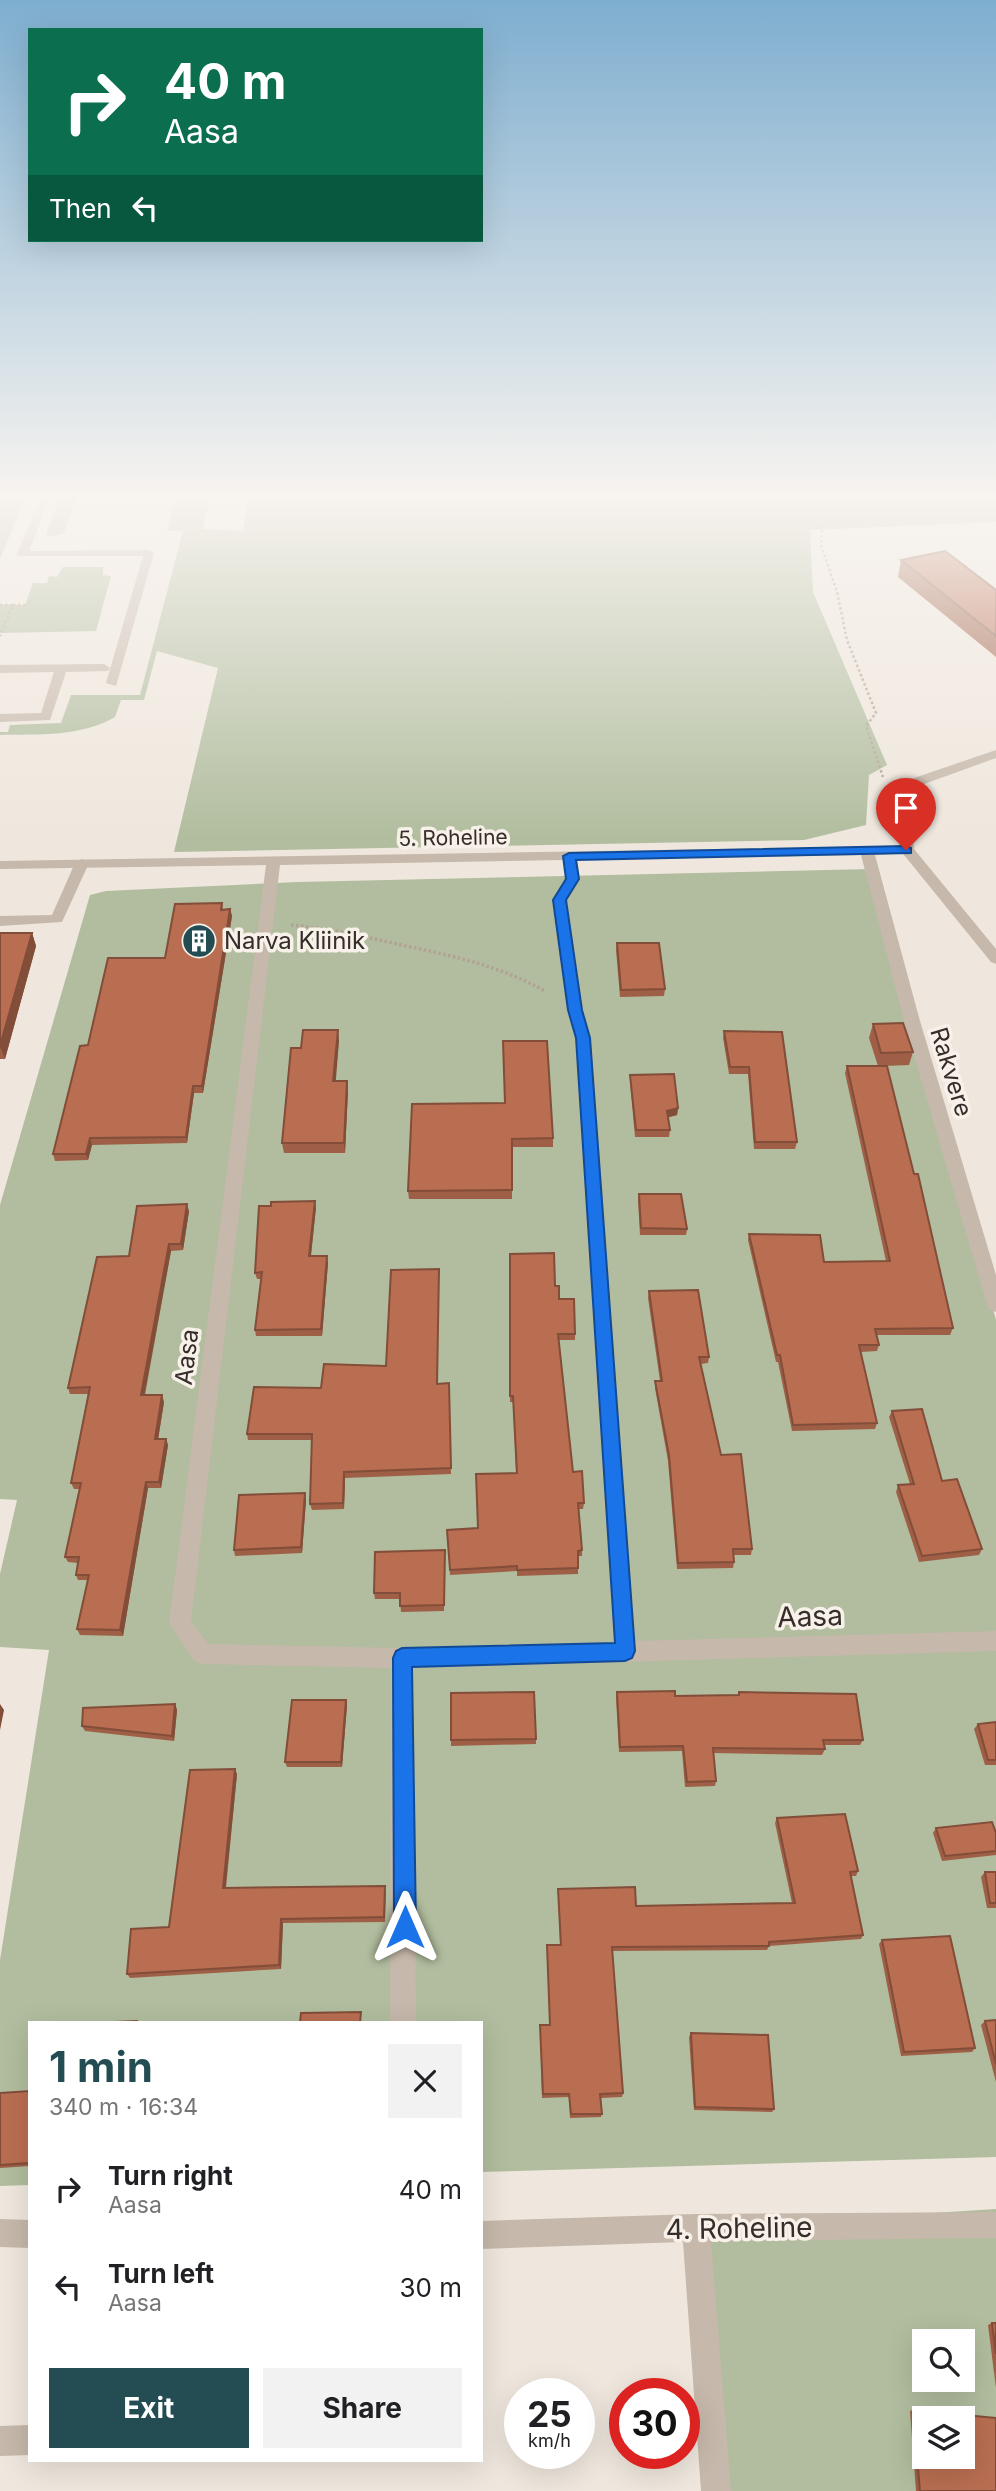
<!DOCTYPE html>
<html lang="en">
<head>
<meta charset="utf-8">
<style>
  :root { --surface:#fff; --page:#f2f2f2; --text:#202124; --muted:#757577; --accent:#234d52 }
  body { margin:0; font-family:Inter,sans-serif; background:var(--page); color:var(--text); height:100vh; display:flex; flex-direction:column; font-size:26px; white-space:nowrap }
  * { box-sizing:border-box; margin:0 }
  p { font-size:23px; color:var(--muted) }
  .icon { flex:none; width:38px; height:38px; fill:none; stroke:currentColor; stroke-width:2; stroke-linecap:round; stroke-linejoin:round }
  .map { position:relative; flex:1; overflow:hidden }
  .side { position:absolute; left:28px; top:2021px; width:455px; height:441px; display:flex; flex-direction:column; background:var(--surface); border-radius:0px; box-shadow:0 7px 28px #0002 }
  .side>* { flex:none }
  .hud { position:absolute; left:28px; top:28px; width:455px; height:214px; border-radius:0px; box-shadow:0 7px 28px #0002; background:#0b6e4f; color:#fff; overflow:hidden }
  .fabs { position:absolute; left:912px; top:2329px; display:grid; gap:14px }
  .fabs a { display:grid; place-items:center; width:63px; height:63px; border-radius:0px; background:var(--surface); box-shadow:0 7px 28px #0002; font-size:35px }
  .speed { position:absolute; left:504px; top:2378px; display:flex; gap:14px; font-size:35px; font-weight:700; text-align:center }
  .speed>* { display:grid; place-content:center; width:91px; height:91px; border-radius:50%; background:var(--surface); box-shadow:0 7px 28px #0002; line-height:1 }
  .speed small { font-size:18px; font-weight:400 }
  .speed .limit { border:10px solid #d22; background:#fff; color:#111 }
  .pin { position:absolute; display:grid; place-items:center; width:60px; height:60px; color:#fff; margin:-72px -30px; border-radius:50% 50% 50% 0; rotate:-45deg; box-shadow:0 0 7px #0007 }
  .pin .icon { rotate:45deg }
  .me { position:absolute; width:77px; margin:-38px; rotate:0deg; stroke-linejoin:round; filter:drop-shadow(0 0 5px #0008) }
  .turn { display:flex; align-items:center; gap:24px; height:147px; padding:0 21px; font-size:32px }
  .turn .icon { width:91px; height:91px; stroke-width:2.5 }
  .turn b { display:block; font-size:49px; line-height:60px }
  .then { display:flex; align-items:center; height:66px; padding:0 21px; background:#0003; gap:14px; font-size:26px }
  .round { display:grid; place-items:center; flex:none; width:74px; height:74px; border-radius:0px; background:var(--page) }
  .head { display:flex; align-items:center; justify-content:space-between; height:119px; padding:0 21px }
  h1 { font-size:42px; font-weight:700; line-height:52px; color:var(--accent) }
  .button { display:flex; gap:14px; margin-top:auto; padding:14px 21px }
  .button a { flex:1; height:80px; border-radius:0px; background:var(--accent); color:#fff; font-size:28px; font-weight:700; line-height:80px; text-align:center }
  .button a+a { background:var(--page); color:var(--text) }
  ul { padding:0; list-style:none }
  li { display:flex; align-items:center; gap:21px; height:98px; padding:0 21px }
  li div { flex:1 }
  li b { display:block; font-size:26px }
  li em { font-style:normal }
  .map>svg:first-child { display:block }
  .green { fill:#b1bd9e; fill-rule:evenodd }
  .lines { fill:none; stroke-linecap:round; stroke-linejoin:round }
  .path-far1 { stroke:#b2a294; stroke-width:2.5; stroke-dasharray:2.5 2.5; stroke-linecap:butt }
  .path { stroke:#b2a294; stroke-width:3.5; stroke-dasharray:2.5 2.5; stroke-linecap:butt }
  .service { fill:#c6b8aa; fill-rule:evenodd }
  .minor { fill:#c6b8aa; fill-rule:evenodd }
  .wall { fill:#9f5f46 }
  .shaded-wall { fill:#824d39 }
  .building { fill:#b96e51; stroke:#824d39; stroke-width:2; fill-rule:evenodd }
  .route { fill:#1a73e8; stroke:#114b97; stroke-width:2 }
  .labels { text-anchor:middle; stroke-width:7; stroke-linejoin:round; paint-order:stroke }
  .far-street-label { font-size:21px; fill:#342d29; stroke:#f8f1e9 }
  .poi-label { font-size:24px; fill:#342d29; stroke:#f8f1e9; text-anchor:start }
  .street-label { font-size:24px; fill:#342d29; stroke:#f8f1e9 }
  .near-street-label { font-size:28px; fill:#342d29; stroke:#f8f1e9 }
</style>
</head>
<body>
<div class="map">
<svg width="996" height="2491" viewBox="0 0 996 2491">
  <rect width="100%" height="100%" fill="#efe7dd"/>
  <g class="green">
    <path d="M0,491H28L0,559Z"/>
    <path d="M62,491H79L64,533L49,537L46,534Z"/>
    <path d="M176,491H212L203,529L243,531L249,491H996V522L810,530L813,592L887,765L869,775L866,825L804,840L174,852L218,668L157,651L144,700H121L115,717C81,737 39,734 0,735V732H8L10,725L61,723L71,695H140L183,531H167Z"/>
    <path d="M63,567H103V575L111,576L96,631L0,633V605H25L33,583H47L49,576L57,577Z"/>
    <path d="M871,869L996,1320V2157L481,2172V2023H30V2185L0,2186V1960L49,1650L0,1647V1574L17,1500L0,1499V1205L90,895L106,891L298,882Z"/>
    <path d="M996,2209V2491H718L696,2228ZM924,2342H962V2380H924ZM924,2418H962V2457H924Z"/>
  </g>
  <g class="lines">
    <g class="path-far1">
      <path d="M811,491L870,502L899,500L949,503L996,517"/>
      <path d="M816,491L823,523L821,545L837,592L847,640L876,713L866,726L883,777"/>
      <path d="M0,521L13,491"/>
      <path d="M0,605H13L0,636"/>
      <path d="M13,605H26"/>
    </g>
    <path class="path" d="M291,925C327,928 362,936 397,944C449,955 498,965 545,991"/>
    <g class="service">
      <path d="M43,491H53L29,551L149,550L154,553L116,686L106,683L143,556H18L17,554Z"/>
      <path d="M104,664L110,668L108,671L66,672L50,720L0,722V714L41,713L54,672L0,673V665Z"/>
      <path d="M996,750V758L924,784L909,793L914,849L996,949V964L991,962L900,850L895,792L914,778Z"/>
      <path d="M82,859L89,863L62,922L0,926V916L52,915L75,863Z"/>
      <path d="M30,2425V2455L0,2456V2426Z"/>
    </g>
    <g class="minor">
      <path d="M907,846L914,850L912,853L875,855L920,1021L996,1275V1312L990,1310L987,1305L904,1021L861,855L577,860L580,879L566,900L583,1010L591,1038L635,1641L996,1631V1651L413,1668L416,2023H390L391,1668L202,1664L194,1661L169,1623L266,865L0,869V861ZM563,860L566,879L552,900L567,1010L575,1038L614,1642L402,1648L208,1644L191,1621L280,865Z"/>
      <path d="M996,2212V2238L711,2241L731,2491H701L683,2242L481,2249V2221L696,2214Z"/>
      <path d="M0,2219L30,2220V2248L0,2247Z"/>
    </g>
  </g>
  <g class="wall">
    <path d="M901,560L996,590V657L898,577Z"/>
    <path d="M222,903L223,910L230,909L232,916L203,1093H194L187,1143L92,1145L88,1160L55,1161L53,1154L88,1045L165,958Z"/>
    <path d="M0,933H32L36,946L5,1059H0Z"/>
    <path d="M617,943L665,989L664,996L620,997L616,950Z"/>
    <path d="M873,1024L913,1052L909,1065L884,1066L914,1174L953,1328L950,1335H877L879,1345L877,1351L861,1352L877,1423L875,1429L792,1431L778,1362H776L748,1240L749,1234L824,1262L886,1261L845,1073L847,1066H878L869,1038Z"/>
    <path d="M724,1031L782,1032L797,1142L795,1149H754L748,1074H729L723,1038Z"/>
    <path d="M339,1040L335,1081H347L348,1091L345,1153H284L282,1143L301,1048Z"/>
    <path d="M630,1075L678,1108L677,1115L668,1117L670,1130L669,1137H635L630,1082Z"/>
    <path d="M412,1104L553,1138V1147H512V1199H409L408,1191Z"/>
    <path d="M639,1194L687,1229L686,1235H640L638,1200Z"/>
    <path d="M316,1207L311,1256L328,1263L322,1336H256L255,1330L261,1279H257L255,1273Z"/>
    <path d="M189,1211L183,1250L171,1251L145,1395L164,1402L158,1439H166L168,1445L161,1488H148L123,1636L80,1635L77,1629L88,1580H78L76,1575L78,1563L68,1562L65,1557L79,1489H74L71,1483L88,1394H70L68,1388L129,1256Z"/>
    <path d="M510,1254L555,1286L559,1299L575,1334V1340H559L573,1472L584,1503L583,1509H579L582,1550V1556H578V1574L517,1576V1571L450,1575L447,1530L478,1528L516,1473L513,1402H510Z"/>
    <path d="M649,1291L709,1357L708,1363L701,1364L721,1455L752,1549L751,1555H733L734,1562L733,1568L677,1569L668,1461L655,1388V1381H660L648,1298Z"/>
    <path d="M449,1383L451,1474L345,1478L344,1509L312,1510L310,1504L312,1440H248L247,1434L321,1388Z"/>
    <path d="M892,1411L942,1481L982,1549L979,1555L919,1562L896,1492L898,1485L910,1484L889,1417Z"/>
    <path d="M306,1500L302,1553L235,1556L234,1550Z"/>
    <path d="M445,1556L444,1611L401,1612L400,1599H375L374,1593Z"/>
    <path d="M617,1692L675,1696L738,1695L739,1692L863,1740L860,1745H824L825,1749L822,1755L713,1753L716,1781L715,1786L685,1787L682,1751L619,1752L616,1698Z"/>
    <path d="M175,1704L177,1710L174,1741L85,1731L82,1726Z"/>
    <path d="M347,1705L342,1767H287L285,1762Z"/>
    <path d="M996,1722V1765H985L974,1729L978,1724Z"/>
    <path d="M536,1739V1744L451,1746V1740Z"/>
    <path d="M237,1774L226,1888L386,1891L385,1922L283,1923L281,1969L130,1978L127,1974L169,1927Z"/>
    <path d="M777,1818L858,1871L856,1876H851L863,1935L861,1939L769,1946L767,1950L612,1951L623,2093L622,2097L601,2098L602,2114L601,2117L570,2118L569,2097L542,2098L540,2029L550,2025L547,1949L560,1945L558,1889L636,1906L792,1903L775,1823Z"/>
    <path d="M936,1828L996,1833V1855L942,1861L933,1833Z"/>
    <path d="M985,1872H996V1908H987L981,1877Z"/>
    <path d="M882,1940L975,2048L972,2052L901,2056L879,1944Z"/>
    <path d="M996,2020V2082L981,2025L985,2021Z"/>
    <path d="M691,2033L774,2109L772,2112L694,2110L689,2037Z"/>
    <path d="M30,2091V2166L0,2168V2093Z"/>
    <path d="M992,2323H996V2388L988,2325Z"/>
    <path d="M913,2410L996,2491H916L910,2411Z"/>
  </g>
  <g class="shaded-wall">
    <path d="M230,909L232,916L203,1093L202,1086Z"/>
    <path d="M32,933L36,946L5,1059L0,1046Z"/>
    <path d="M338,1030L339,1040L335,1091L333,1081Z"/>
    <path d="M347,1081L348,1091L345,1153L344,1143Z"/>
    <path d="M193,1086L194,1093L187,1143L186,1137Z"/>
    <path d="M678,1108L677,1115L666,1118L667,1111Z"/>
    <path d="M90,1138L92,1145L88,1160L86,1154Z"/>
    <path d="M315,1201L316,1207L310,1263L309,1256Z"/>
    <path d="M187,1204L189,1211L183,1250L181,1244Z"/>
    <path d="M169,1244L171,1251L143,1402L141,1395Z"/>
    <path d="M327,1256L328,1263L322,1336L321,1329Z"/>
    <path d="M162,1395L164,1402L157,1446L155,1439Z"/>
    <path d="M166,1439L168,1445L161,1488L159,1482Z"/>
    <path d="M344,1472L345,1478L344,1509L343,1503Z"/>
    <path d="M146,1482L148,1488L123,1636L120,1630Z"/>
    <path d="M305,1493L306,1500L302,1553L301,1547Z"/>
    <path d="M346,1700L347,1705L342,1767L341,1762Z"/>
    <path d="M0,1704L4,1710L0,1730Z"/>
    <path d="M175,1704L177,1710L174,1741L172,1736Z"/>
    <path d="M235,1769L237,1774L225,1892L223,1888Z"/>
    <path d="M281,1919L283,1923L281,1969L279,1965Z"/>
  </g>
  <g class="building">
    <path d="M945,551L996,590V636L901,560Z"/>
    <path d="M222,903L221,910L230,909L202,1086H193L186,1137L90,1138L86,1154H53L80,1046L88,1045L108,958H165L175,904Z"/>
    <path d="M0,933H32L0,1046Z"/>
    <path d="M617,943H659L665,989L621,990Z"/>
    <path d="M903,1023L913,1052L881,1053L873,1024Z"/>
    <path d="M303,1030H338L333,1081H347L344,1143H282L291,1048H301Z"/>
    <path d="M724,1031L782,1032L797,1142H755L749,1067H730Z"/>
    <path d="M503,1041H547L553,1138L512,1139V1190L408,1191L412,1104L505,1103Z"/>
    <path d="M847,1066H887L914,1174H918L953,1328L875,1329L879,1345H859L877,1423L793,1425L780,1355H777L749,1234L820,1235L824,1262L890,1261Z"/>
    <path d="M674,1074L678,1108L667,1111L670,1130H636L630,1075Z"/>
    <path d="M639,1194H681L687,1229L641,1228Z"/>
    <path d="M315,1201L309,1256H327L321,1329L255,1330L262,1272L255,1273L259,1206H271V1202Z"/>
    <path d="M187,1204L181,1244H169L141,1395H162L155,1439H166L159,1482H146L120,1630L77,1629L89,1575H76L79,1557H65L81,1483H71L90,1387L68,1388L97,1257L129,1256L137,1206Z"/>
    <path d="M554,1253L555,1286H559V1299H574L575,1334H558L573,1472L582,1471L584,1503H578L582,1550L578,1551V1568L517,1570V1566L450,1570L447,1530L478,1528L476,1474L517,1473L513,1396H510V1254Z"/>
    <path d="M439,1269L437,1384L449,1383L451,1468L344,1472L343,1503L310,1504L312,1434H247L254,1387L321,1388L324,1364L386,1366L391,1270Z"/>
    <path d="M698,1290L709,1357H699L721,1455L741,1454L752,1549H733L734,1562L678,1563L669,1455L655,1381H662L649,1291Z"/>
    <path d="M922,1409L942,1481L957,1479L982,1549L922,1556L898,1485L914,1484L892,1411Z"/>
    <path d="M305,1493L301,1547L234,1550L239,1495Z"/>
    <path d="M445,1550L444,1605L400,1606V1593H374L375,1552Z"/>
    <path d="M675,1691V1696L739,1695V1692L856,1694L863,1740H823L825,1749L713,1748L716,1781L687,1782L683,1746L620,1747L617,1692Z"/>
    <path d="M534,1692L536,1739L451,1740V1693Z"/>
    <path d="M292,1700H346L341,1762H285Z"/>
    <path d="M175,1704L172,1736L82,1726L83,1708Z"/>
    <path d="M996,1722V1760H988L978,1724Z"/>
    <path d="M235,1769L223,1888L385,1886L384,1917L281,1919L279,1965L127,1974L131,1929L169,1927L190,1770Z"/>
    <path d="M845,1814L858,1871L850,1872L863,1935L769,1942V1946L612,1947L623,2093L600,2094L602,2114H571L569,2094H543L540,2025H550L547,1945H561L558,1889L635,1887L636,1906L795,1903L777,1818Z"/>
    <path d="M992,1822L996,1833V1851L945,1856L936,1828Z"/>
    <path d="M985,1872H996V1903H990Z"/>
    <path d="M950,1936L975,2048L904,2052L882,1940Z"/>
    <path d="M361,2012L360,2023H300L301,2013Z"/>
    <path d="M996,2020V2064L985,2021Z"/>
    <path d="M137,2021V2023H91Z"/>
    <path d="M691,2033L768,2035L774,2109L695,2107Z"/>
    <path d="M30,2091V2163L0,2165V2093Z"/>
    <path d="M992,2323H996V2354Z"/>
    <path d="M913,2410L996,2418V2491H920ZM924,2418H962V2457H924Z"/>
  </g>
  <linearGradient id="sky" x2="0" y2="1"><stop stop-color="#7eaecf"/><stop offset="0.59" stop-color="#f8f4f0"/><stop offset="1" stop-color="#f8f4f0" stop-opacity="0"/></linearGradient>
  <rect width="996" height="839" fill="url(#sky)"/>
  <path class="route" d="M906,846L911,848V853L576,860L579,879L566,900L582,1010L590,1038L635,1651L632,1658L625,1661L412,1667L416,1927L412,1935L405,1938L397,1935L394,1927L393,1658L396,1651L402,1648L615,1643L576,1038L568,1010L553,900L566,879L563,856L569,853Z"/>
  <defs>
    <g id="building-disc" transform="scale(1.75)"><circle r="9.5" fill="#234d52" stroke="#f8f1e9"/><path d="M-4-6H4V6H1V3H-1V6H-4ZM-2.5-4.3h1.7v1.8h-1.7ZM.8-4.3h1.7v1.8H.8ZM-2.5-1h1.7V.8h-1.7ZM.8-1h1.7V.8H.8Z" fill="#fff"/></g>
  </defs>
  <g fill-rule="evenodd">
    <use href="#building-disc" x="199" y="941"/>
  </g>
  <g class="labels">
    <g class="far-street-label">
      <text transform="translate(453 838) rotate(-1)" y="7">5. Roheline</text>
    </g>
    <g class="poi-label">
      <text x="224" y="949">Narva Kliinik</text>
    </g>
    <g class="street-label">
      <text transform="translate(951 1072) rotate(73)" y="8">Rakvere</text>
      <text transform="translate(187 1357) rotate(-83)" y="8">Aasa</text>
    </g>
    <g class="near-street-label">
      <text transform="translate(810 1616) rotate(-2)" y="10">Aasa</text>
      <text transform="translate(739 2228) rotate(-1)" y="10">4. Roheline</text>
    </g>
  </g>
</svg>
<div class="fabs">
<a><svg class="icon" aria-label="search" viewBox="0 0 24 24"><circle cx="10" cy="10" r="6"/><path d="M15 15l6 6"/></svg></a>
<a><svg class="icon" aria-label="layers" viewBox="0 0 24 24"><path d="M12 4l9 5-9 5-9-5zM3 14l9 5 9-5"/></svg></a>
</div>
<div class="speed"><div>25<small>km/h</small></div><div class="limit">30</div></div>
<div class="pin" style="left:906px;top:850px;background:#d93025"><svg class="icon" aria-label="arrive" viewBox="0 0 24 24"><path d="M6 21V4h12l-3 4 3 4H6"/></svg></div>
<svg class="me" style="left:405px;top:1927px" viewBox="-20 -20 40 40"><path d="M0-17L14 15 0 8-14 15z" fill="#1a73e8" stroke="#fff" stroke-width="4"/></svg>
<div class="hud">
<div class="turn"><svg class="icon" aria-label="right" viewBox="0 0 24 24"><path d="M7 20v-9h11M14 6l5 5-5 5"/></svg><div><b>40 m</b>Aasa</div></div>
<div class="then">Then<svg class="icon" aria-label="left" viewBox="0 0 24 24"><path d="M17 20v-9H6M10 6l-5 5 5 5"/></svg></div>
</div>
<section class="side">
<div class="head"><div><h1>1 min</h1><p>340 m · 16:34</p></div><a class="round"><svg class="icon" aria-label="close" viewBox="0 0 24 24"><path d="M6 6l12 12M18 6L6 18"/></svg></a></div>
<ul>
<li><svg class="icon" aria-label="right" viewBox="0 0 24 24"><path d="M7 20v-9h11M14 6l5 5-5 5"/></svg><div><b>Turn right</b><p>Aasa</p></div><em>40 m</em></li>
<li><svg class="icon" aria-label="left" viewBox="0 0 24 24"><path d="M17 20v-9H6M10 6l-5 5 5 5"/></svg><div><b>Turn left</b><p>Aasa</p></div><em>30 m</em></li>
</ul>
<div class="button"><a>Exit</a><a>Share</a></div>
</section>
</div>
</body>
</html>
